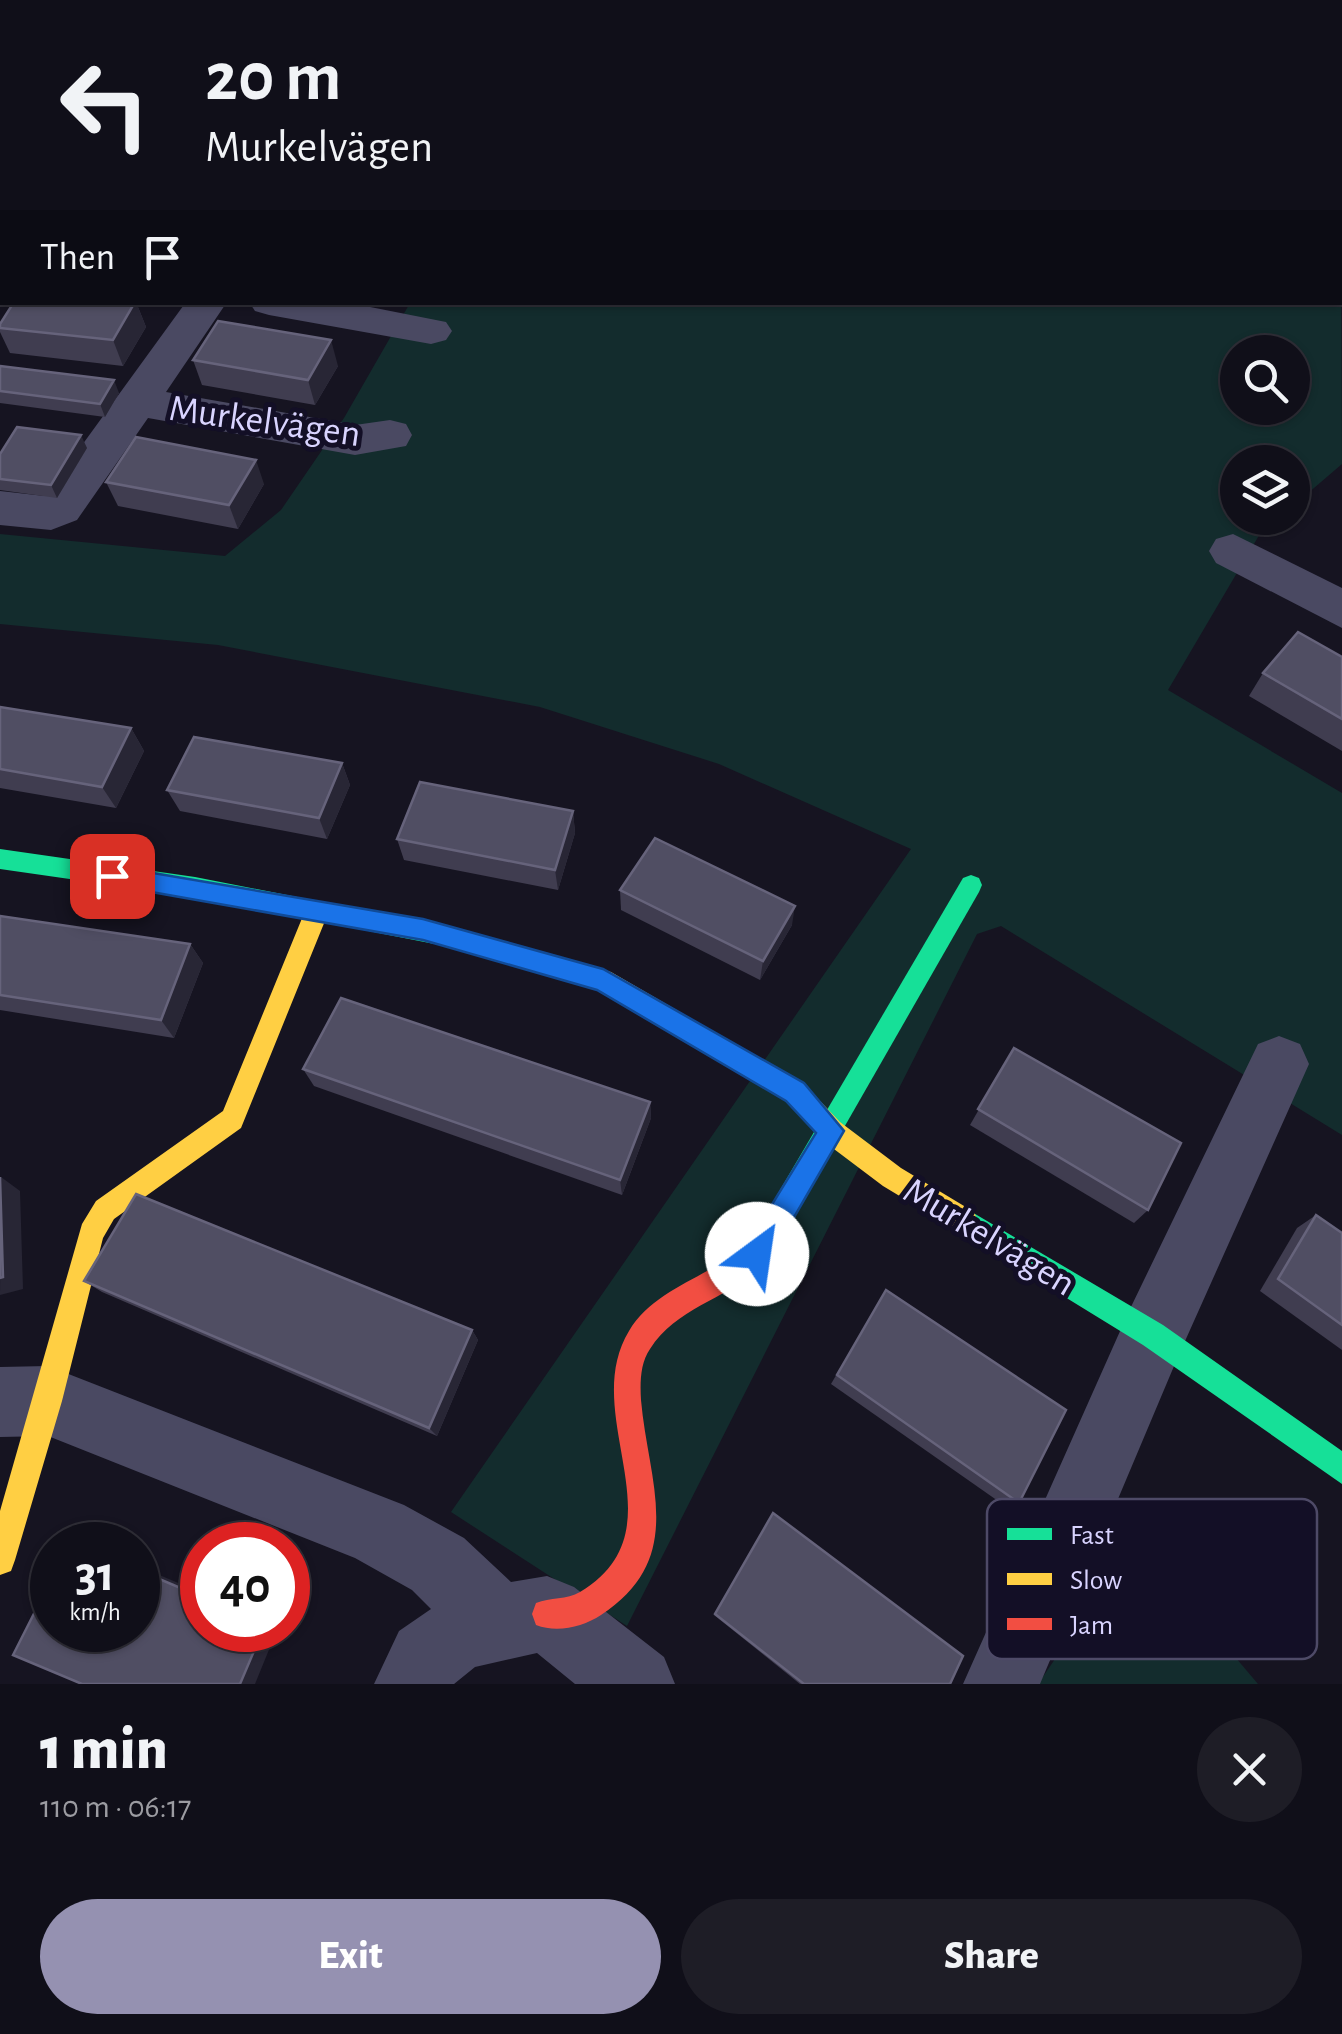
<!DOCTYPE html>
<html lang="en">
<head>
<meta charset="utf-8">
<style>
  :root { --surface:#100f19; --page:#1e1d26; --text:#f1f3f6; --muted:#9c9ca2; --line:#302f38; --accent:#9591b1 }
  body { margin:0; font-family:"Alegreya Sans",sans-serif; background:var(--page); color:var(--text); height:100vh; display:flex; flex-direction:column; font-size:38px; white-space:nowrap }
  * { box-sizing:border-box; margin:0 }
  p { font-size:32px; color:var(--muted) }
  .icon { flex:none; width:55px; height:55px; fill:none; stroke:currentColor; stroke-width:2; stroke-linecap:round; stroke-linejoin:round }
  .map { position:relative; height:1684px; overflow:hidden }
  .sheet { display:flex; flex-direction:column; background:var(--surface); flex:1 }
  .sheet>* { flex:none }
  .hud { position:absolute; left:0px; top:0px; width:1342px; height:305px; box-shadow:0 2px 8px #0004,0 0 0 2px var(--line); background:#100f19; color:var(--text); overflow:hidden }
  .buttons { position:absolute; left:1220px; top:335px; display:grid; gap:20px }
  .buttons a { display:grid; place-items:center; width:90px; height:90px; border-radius:50%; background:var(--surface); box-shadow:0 2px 8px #0004,0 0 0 2px var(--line); font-size:50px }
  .speed { position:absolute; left:30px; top:1522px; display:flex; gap:20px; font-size:50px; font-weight:700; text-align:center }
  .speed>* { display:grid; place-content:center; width:130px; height:130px; border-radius:50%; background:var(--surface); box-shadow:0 2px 8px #0004,0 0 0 2px var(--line); line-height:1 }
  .speed small { font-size:25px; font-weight:400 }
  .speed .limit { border:15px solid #d22; background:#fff; color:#111 }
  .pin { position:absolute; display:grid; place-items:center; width:85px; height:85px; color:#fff; margin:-42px; border-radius:20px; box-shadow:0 5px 15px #0006 }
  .me { position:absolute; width:110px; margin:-55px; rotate:31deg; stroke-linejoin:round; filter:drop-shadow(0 0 8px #0008) }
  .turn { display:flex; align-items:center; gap:35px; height:210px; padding:0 40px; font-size:45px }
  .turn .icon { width:130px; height:130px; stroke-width:2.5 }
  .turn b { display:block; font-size:70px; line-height:85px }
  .then { display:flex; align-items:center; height:95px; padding:0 40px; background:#0003; gap:20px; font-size:38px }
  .round { display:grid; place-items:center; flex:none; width:105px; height:105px; border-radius:52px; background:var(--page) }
  .headline { display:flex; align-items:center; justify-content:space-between; height:170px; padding:0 40px }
  h1 { font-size:60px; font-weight:800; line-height:75px }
  .primary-button { display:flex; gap:20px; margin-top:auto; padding:20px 40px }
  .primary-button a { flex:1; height:115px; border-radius:60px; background:var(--accent); color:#fff; font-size:40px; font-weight:800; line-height:115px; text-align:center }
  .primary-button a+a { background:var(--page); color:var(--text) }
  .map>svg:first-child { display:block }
  .green { fill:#132c2d; fill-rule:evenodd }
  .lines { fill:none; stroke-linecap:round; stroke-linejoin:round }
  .street { fill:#4a4962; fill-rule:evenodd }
  .fast { fill:#16e098; fill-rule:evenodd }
  .slow { fill:#ffcf43; fill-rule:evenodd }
  .jam { fill:#f24e42; fill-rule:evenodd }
  .wall { fill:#403d50 }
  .shaded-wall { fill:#282635 }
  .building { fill:#504e63; stroke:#66637b; stroke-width:2.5 }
  .route { fill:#1a73e8; stroke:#114b97; stroke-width:2.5 }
  .labels { text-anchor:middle; stroke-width:10; stroke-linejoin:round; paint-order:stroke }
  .street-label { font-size:38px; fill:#d9d4ff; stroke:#130f26 }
  .key { fill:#130f26; stroke:#4e4a67; stroke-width:2.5 }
  .key-label { font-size:28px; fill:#d9d4ff }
</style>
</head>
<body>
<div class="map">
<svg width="1342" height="1684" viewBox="0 0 1342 1684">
  <rect width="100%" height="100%" fill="#161421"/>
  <g class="green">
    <path d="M0,0H1041L1084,2H2V15Z"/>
    <path d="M1340,27L1342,464L1293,506L1292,462H1238V518H1279L1261,532L1168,690L1342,793V1135L1001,926L977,934L627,1626L451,1512L911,849L719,764L540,707L218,645L0,624V534L225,556L281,510L344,418L410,303L1340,302ZM1238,352H1292V408H1238Z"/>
    <path d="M1087,1612H1197L1258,1684H1038Z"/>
  </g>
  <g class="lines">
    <g class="street">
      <rect x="0" y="85" width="2" height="22"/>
      <path d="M186,302H227L166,392L355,425L390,420L406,424L412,435L406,446L355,455L148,418L77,520L51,530L0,525V491L45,496Z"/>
      <path d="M249,302H345L446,322L452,331L446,340L431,344L269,315L255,311Z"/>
      <path d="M1233,534L1342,588V628L1216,563L1209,551L1216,539Z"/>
      <path d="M1279,1036L1300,1044L1309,1064L1177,1359L1040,1684H963L1129,1311L1258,1044Z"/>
      <path d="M48,1366L404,1505L464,1538L511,1582L547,1576L574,1587L664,1657L675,1684H575L537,1653L475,1667L454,1684H374L399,1631L431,1609L412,1590L355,1558L48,1436L0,1437V1367Z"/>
    </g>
    <g class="fast">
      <path d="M0,849L195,877L460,929L468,932L472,939L468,946L460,949L195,897L0,869Z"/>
      <path d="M971,875L979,878L982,885L979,892L791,1220L782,1224L773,1220L769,1211L773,1202L963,878Z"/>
      <path d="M965,1208L1163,1325L1342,1451V1484L1143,1345L956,1230L952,1221L956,1212Z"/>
    </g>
    <g class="slow">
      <path d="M317,901L325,904L329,911L241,1128L114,1219L103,1238L62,1401L15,1560L11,1571L0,1575V1511L82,1224L96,1201L223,1111L305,911L309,904Z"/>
      <path d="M460,929L611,972L804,1084L840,1122L901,1168L974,1212L978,1221L974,1230L965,1234L956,1230L883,1186L822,1140L786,1100L597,989L452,946L448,939L452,932Z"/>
    </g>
    <path class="jam" d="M782,1198L791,1202L795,1211C788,1228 779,1250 765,1264C731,1298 677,1306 650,1349C640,1363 640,1384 641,1400C648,1482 688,1558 601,1615C583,1627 557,1633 536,1625L532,1614L536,1603C550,1597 567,1600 580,1592C685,1529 577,1417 629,1331C650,1295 694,1281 727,1259C752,1243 765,1205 782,1198Z"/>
  </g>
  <g class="wall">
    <rect x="0" y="23" width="2" height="52"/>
    <rect x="0" y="106" width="2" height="55"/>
    <path d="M136,302L146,327L123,366L10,353L0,332V324Z"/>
    <path d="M193,360L338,366L315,405L202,385Z"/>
    <path d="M0,366L119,393L105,417L0,403Z"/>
    <path d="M87,448L57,498L0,490V454Z"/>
    <path d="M106,482L264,484L238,529L118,506Z"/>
    <path d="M1342,657V751L1249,696L1263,673Z"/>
    <path d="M0,707L131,728L144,751L116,808L0,788Z"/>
    <path d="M342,763L350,785L327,839L180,811L167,790Z"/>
    <path d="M573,811L575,833L558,890L404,860L397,839Z"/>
    <path d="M620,890L792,925L760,980L621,910Z"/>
    <path d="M0,916L190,944L203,963L174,1038L0,1010Z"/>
    <path d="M1014,1048L1148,1210L1134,1223L970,1125Z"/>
    <path d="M303,1069L650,1102L651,1118L622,1195L314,1086Z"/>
    <path d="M1316,1215L1342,1233V1350L1260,1291L1297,1228Z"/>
    <path d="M84,1281L472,1330L478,1340L437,1436L102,1292Z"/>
    <path d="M886,1290L1019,1503L1008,1508L831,1384Z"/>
    <path d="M773,1513L950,1684H800L714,1615Z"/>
  </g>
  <g class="shaded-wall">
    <path d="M136,302L146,327L123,366L113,340Z"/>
    <path d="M331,340L338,366L315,405L308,380Z"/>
    <path d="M114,380L119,393L105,417L100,404Z"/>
    <path d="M81,435L87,448L57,498L51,485Z"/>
    <path d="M256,460L264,484L238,529L229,505Z"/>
    <path d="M131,728L144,751L116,808L102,787Z"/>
    <path d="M342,763L350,785L327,839L319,818Z"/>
    <path d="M573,811L575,833L558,890L555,870Z"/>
    <path d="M795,906L792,925L760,980L763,961Z"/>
    <path d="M190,944L203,963L174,1038L161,1020Z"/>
    <path d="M650,1102L651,1118L622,1195L620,1180Z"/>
    <path d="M1,1177L20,1191L23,1289L0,1295Z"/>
    <path d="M472,1330L478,1340L437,1436L429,1428Z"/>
    <path d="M138,1566L202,1593V1597L138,1570Z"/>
    <path d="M263,1630H277L255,1684H240Z"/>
  </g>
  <g class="building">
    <rect x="0" y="23" width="2" height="26"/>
    <rect x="0" y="106" width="2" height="30"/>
    <path d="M14,302H135L113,340L0,328V324Z"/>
    <path d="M218,321L331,340L308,380L193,360Z"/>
    <path d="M0,366L114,380L100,404L0,391Z"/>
    <path d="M17,427L81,435L51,485L0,479V454Z"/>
    <path d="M136,437L256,460L229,505L106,482Z"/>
    <path d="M1298,632L1342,657V719L1263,673Z"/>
    <path d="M0,707L131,728L102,787L0,769Z"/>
    <path d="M194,737L342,763L319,818L167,790Z"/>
    <path d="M420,782L573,811L555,870L397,839Z"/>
    <path d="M655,838L795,906L763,961L620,890Z"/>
    <path d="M0,916L190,944L161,1020L0,995Z"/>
    <path d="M341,998L650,1102L620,1180L303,1069Z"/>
    <path d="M1014,1048L1181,1143L1148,1210L978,1109Z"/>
    <path d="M0,1177L3,1277L0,1278Z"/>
    <path d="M136,1194L472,1330L429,1428L84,1281Z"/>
    <path d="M1316,1215L1342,1233V1325L1278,1279Z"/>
    <path d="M886,1290L1066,1410L1019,1503L837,1375Z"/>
    <path d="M773,1513L963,1656L950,1684H804L715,1614Z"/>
    <path d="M138,1570L202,1597V1630H263L240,1684H82L13,1655L52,1578V1630H138Z"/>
  </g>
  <path class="route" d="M112,866L423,919L603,969L804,1083L844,1131L767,1264L757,1268L747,1264L743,1254L747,1245L816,1133L786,1101L597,990L423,940L112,885L101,876Z"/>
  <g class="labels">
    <g class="street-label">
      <text transform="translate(265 420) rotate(8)" y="13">Murkelvägen</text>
      <text transform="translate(990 1236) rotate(31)" y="13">Murkelvägen</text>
    </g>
  </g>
  <rect x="987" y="1499" width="330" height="160" rx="15" class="key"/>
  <rect x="1007" y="1528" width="45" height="12" fill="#16e098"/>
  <rect x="1007" y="1573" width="45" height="12" fill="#ffcf43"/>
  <rect x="1007" y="1618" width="45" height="12" fill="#f24e42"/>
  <g class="key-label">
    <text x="1070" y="1544">Fast</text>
    <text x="1070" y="1589">Slow</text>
    <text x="1070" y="1634">Jam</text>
  </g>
</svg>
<div class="buttons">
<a><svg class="icon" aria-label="search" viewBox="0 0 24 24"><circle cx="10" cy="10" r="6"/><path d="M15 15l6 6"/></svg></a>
<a><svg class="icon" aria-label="layers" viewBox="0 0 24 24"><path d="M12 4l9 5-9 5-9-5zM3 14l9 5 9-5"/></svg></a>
</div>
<div class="speed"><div>31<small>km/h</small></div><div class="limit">40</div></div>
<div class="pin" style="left:112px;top:876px;background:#d93025"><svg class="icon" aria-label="arrive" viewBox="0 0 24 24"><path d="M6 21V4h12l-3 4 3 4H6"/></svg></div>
<svg class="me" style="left:757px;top:1254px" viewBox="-20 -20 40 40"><circle r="19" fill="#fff"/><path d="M0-13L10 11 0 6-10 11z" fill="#1a73e8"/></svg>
<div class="hud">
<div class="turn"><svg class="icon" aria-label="left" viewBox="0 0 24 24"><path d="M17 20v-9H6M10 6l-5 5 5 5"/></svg><div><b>20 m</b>Murkelvägen</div></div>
<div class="then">Then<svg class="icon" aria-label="arrive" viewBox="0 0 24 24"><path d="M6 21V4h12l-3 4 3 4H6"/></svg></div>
</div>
</div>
<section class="sheet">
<div class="headline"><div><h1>1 min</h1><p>110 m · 06:17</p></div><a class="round"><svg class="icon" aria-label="close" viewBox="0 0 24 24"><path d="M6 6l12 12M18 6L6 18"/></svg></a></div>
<div class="primary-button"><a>Exit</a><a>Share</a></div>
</section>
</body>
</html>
